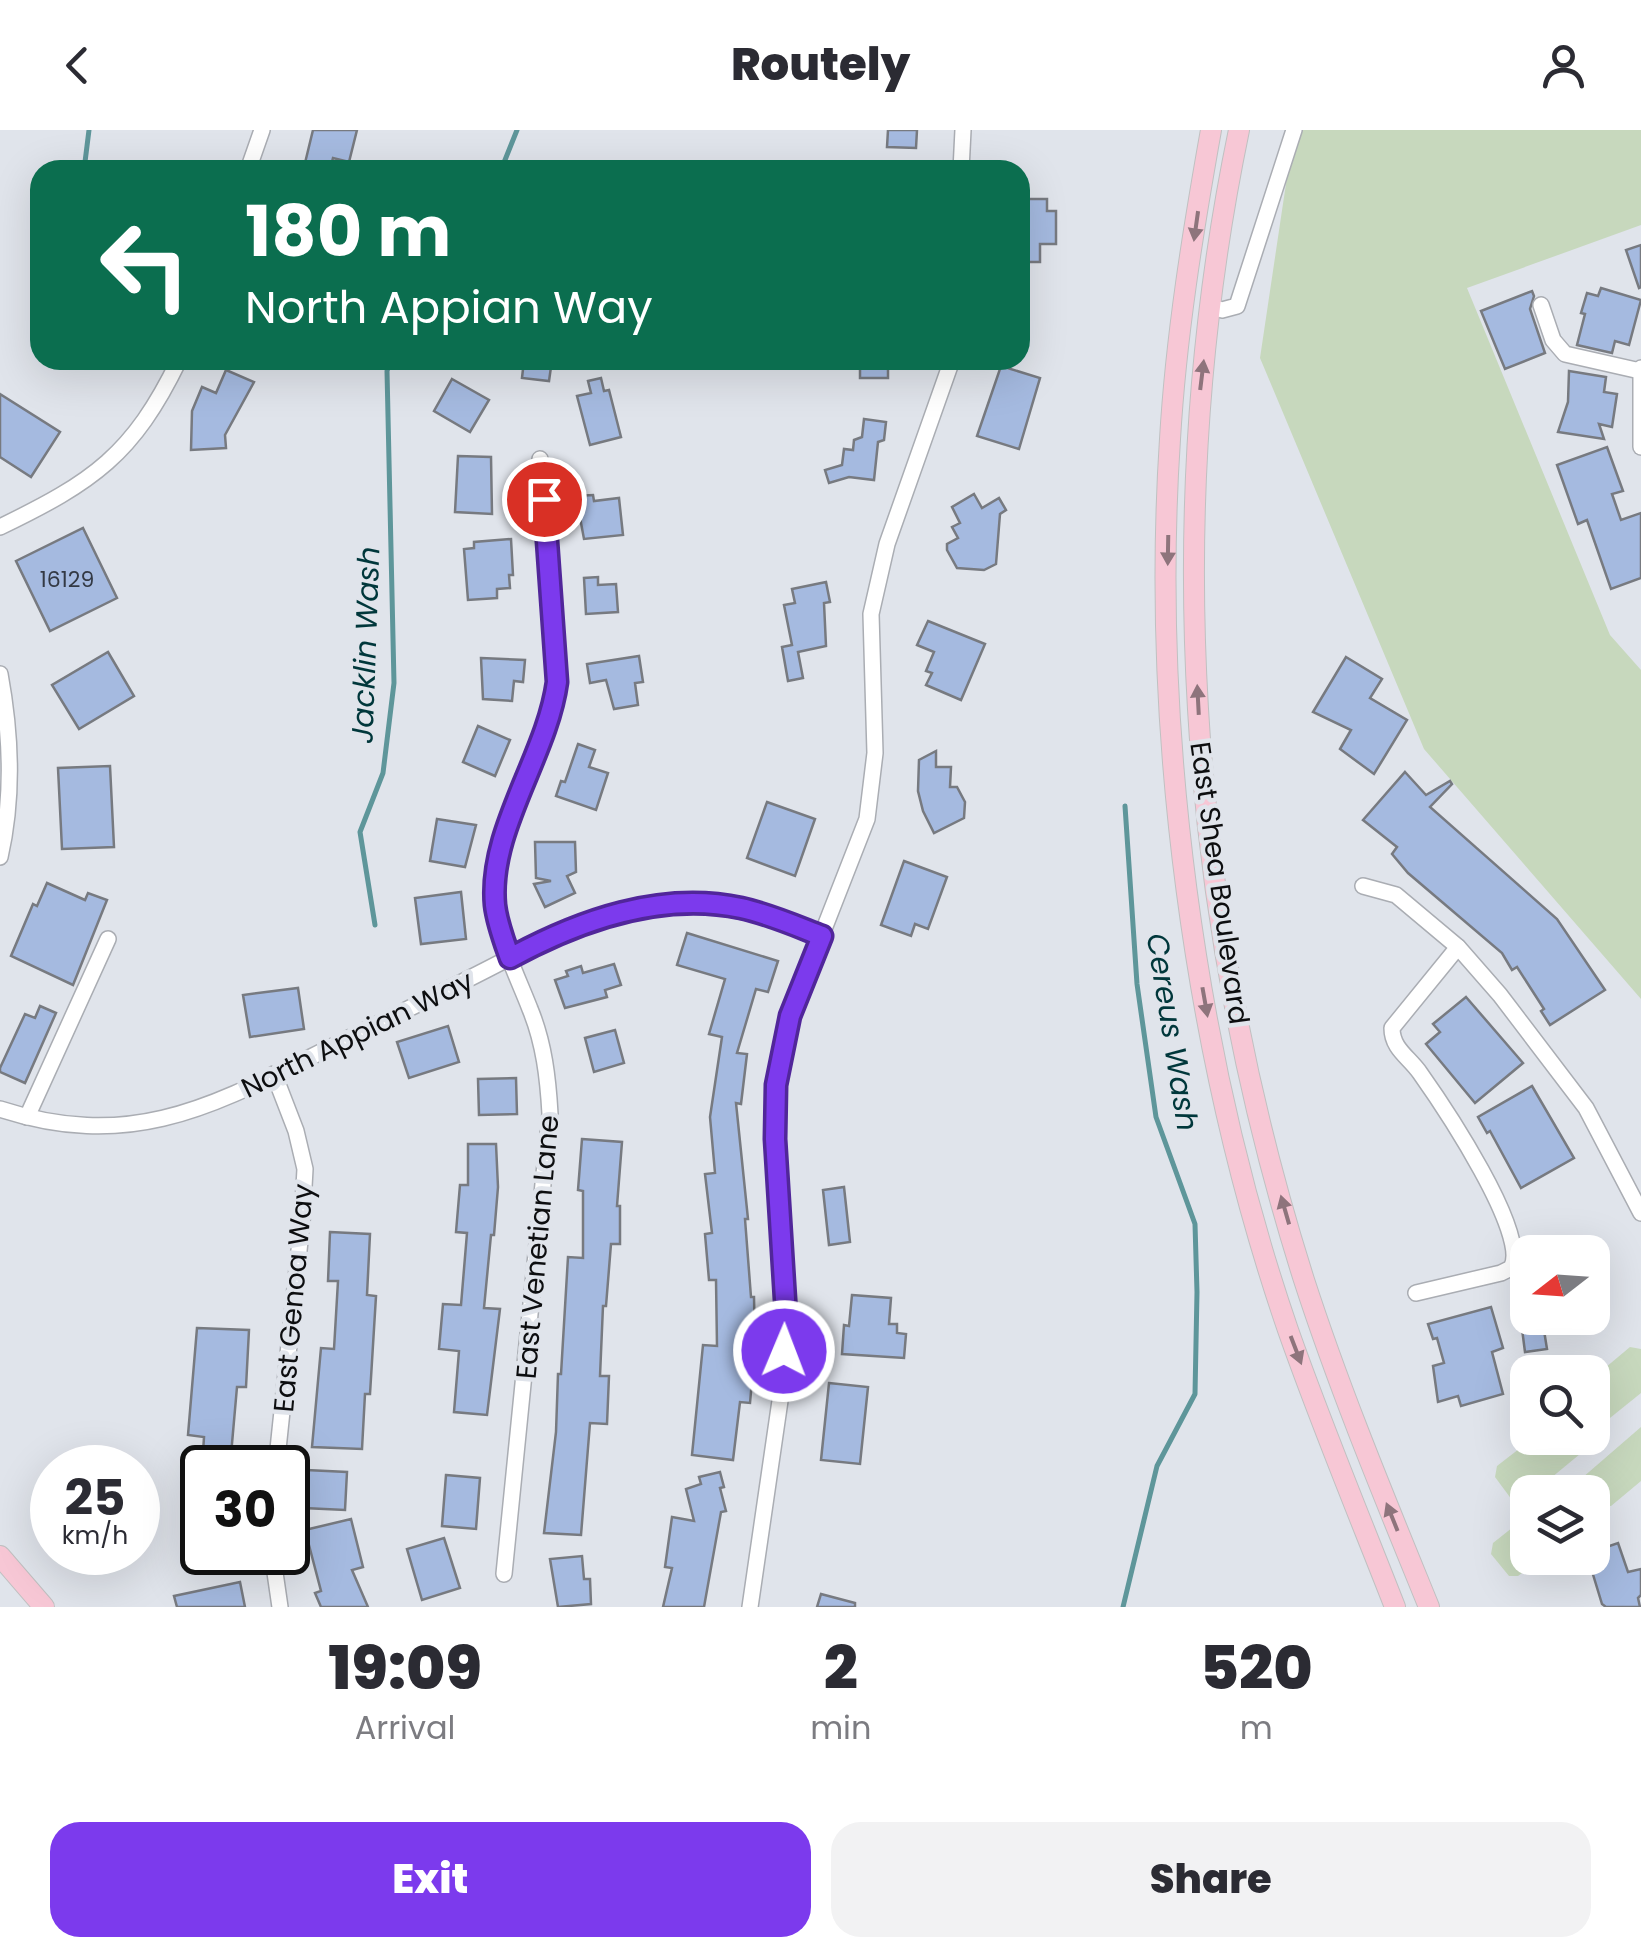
<!DOCTYPE html>
<html lang="en">
<head>
<meta charset="utf-8">
<style>
  :root { --surface:#fff; --page:#f2f2f3; --text:#2b2b33; --muted:#7c7c81; --accent:#7c3aed }
  body { margin:0; font-family:Poppins,sans-serif; background:var(--page); color:var(--text); height:100vh; display:flex; flex-direction:column; font-size:38px; white-space:nowrap }
  * { box-sizing:border-box; margin:0 }
  p { font-size:32px; color:var(--muted) }
  .icon { flex:none; width:55px; height:55px; fill:none; stroke:currentColor; stroke-width:2; stroke-linecap:round; stroke-linejoin:round }
  .map { position:relative; height:1477px; overflow:hidden }
  .drawer { display:flex; flex-direction:column; background:var(--surface); flex:1 }
  .drawer>* { flex:none }
  .banner { position:absolute; left:30px; top:30px; width:1000px; height:210px; border-radius:30px; box-shadow:0 10px 40px #0002; background:#0b6e4f; color:#fff; overflow:hidden }
  .needle { width:65px; rotate:253deg }
  .buttons { position:absolute; left:1510px; top:1105px; display:grid; gap:20px }
  .buttons a { display:grid; place-items:center; width:100px; height:100px; border-radius:20px; background:var(--surface); box-shadow:0 10px 40px #0002; font-size:50px }
  .speed { position:absolute; left:30px; top:1315px; display:flex; gap:20px; font-size:50px; font-weight:700; text-align:center }
  .speed>* { display:grid; place-content:center; width:130px; height:130px; border-radius:50%; background:var(--surface); box-shadow:0 10px 40px #0002; line-height:1 }
  .speed small { font-size:25px; font-weight:400 }
  .speed .limit { border:5px solid #111; border-radius:15px; background:#fff; color:#111 }
  .pin { position:absolute; display:grid; place-items:center; width:85px; height:85px; color:#fff; margin:-42px; border:5px solid #fff; border-radius:50%; box-shadow:0 2px 10px #0007 }
  .me { position:absolute; width:110px; margin:-55px; rotate:1deg; stroke-linejoin:round; filter:drop-shadow(0 0 8px #0008) }
  .turn { display:flex; align-items:center; gap:35px; height:210px; padding:0 50px; font-size:45px }
  .turn .icon { width:130px; height:130px; stroke-width:2.5 }
  .turn b { display:block; font-size:70px; line-height:85px }
  .eta { display:flex; justify-content:space-evenly; align-items:center; height:170px; text-align:center }
  .eta b { font-size:60px; font-weight:800; line-height:70px }
  .primary-button { display:flex; gap:20px; margin-top:auto; padding:20px 50px }
  .primary-button a { flex:1; height:115px; border-radius:30px; background:var(--accent); color:#fff; font-size:40px; font-weight:800; line-height:115px; text-align:center }
  .primary-button a+a { background:var(--page); color:var(--text) }
  header { display:flex; justify-content:space-between; align-items:center; height:130px; padding:0 50px; background:var(--surface); font-size:45px; font-weight:800 }
  .map>svg:first-child { display:block }
  .green { fill:#c7d8bd }
  .lines { fill:none; stroke-linecap:round; stroke-linejoin:round }
  .stream { stroke:#5e969a; stroke-width:5 }
  .building { fill:#a5bae0; stroke:#777a80; stroke-width:2.5 }
  .minor-casing { stroke:#aaadb3; stroke-width:18 }
  .major-casing { stroke:#c0c0c1; stroke-width:22 }
  .minor { stroke:#fff; stroke-width:15 }
  .major { stroke:#f7c7d5; stroke-width:20 }
  .oneway { fill:#8e747c }
  .route-casing { stroke:#51269a; stroke-width:25 }
  .route { stroke:#7c3aed; stroke-width:18 }
  .labels { text-anchor:middle; stroke-width:9; stroke-linejoin:round; paint-order:stroke }
  .number-label { font-size:22px; fill:#333944 }
  .street-label { font-size:28px; fill:#0d0e10; stroke:#e0e4eb }
  .water-label { font-size:30px; font-style:italic; fill:#00373b; stroke:#e0e4eb }
</style>
</head>
<body>
<header><svg class="icon" aria-label="back" viewBox="0 0 24 24"><path d="M15 5l-7 7 7 7"/></svg>Routely<svg class="icon" aria-label="person" viewBox="0 0 24 24"><circle cx="12" cy="8" r="4"/><path d="M4 21q1-7 8-7t8 7"/></svg></header>
<div class="map">
<svg width="1641" height="1477" viewBox="0 0 1641 1477">
  <rect width="100%" height="100%" fill="#e0e4eb"/>
  <g class="green">
    <path d="M1294,0H1641V95L1467,158L1610,505L1641,540V869L1424,619L1260,228Z"/>
    <path d="M1630,1217L1641,1219V1263L1600,1296H1593V1248Z"/>
    <path d="M1641,1297V1351L1611,1376H1599L1592,1362L1582,1356V1348Z"/>
    <path d="M1533,1308H1577L1582,1314L1580,1324L1534,1362H1528L1525,1370H1512L1495,1347L1497,1336Z"/>
    <path d="M1527,1386L1528,1428H1542L1518,1446H1509L1491,1424L1493,1413Z"/>
  </g>
  <g class="lines">
    <g class="stream">
      <path d="M84,40L89,0"/>
      <path d="M501,40L517,0"/>
      <path d="M375,795L360,702L383,643L394,553L387,241L391,230"/>
      <path d="M1123,1477L1157,1336L1195,1264L1197,1162L1195,1094L1156,987L1137,854L1125,676"/>
    </g>
  </g>
  <g class="building">
    <path d="M313,0H357L349,32L333,28L330,39L305,33Z"/>
    <path d="M888,0H917L916,18L887,17Z"/>
    <path d="M1020,69H1047V81H1056V114H1040V132H1020Z"/>
    <path d="M1641,115V157L1639,158L1626,120Z"/>
    <path d="M1601,158L1641,170L1629,215L1615,211L1612,223L1577,215L1585,184L1581,183L1587,163L1598,166Z"/>
    <path d="M1532,161L1534,166L1530,179L1545,223L1505,239L1481,181Z"/>
    <path d="M524,230H552L549,251L522,248Z"/>
    <rect x="860" y="230" width="28" height="18"/>
    <path d="M1001,236L1040,248L1019,319L977,306Z"/>
    <path d="M226,240L254,252L225,305L226,318L191,320L192,281L202,257L216,263Z"/>
    <path d="M1569,241L1606,247L1604,262L1617,264L1612,297L1599,294L1604,309L1558,302L1568,272Z"/>
    <path d="M601,248L604,261L609,260L621,307L590,315L577,266L591,263L588,251Z"/>
    <path d="M452,249L489,270L470,302L434,281Z"/>
    <path d="M0,264L60,302L31,347L0,327Z"/>
    <path d="M864,289L886,292L884,310L878,312L874,350L849,347L829,353L825,340L842,335L844,319L853,320L854,310L862,307Z"/>
    <path d="M1607,317L1623,361L1612,364L1621,390L1641,383V448L1611,459L1587,390L1578,394L1557,335Z"/>
    <path d="M458,326L491,327L492,384L455,382Z"/>
    <path d="M974,364L982,378L999,368L1006,380L1000,384L996,434L984,440L957,438L947,420V414L958,408L952,397L960,393L952,377Z"/>
    <path d="M593,365L594,371L619,368L623,405L584,409L576,366Z"/>
    <path d="M83,398L117,468L50,501L16,431Z"/>
    <path d="M511,409L513,445H509L510,458L497,459V468L468,470L464,419L474,418V412Z"/>
    <path d="M598,447V455L616,454L618,482L586,484L584,448Z"/>
    <path d="M826,452L830,472L824,473L826,516L798,522L803,548L788,551L782,517L792,515L784,475L795,473L792,459Z"/>
    <path d="M928,491L985,514L961,570L926,555L932,543L926,541L934,522L917,515Z"/>
    <path d="M108,522L134,566L79,599L52,555Z"/>
    <path d="M639,526L643,552L635,553L638,575L614,579L606,550L590,553L587,534Z"/>
    <path d="M1346,527L1382,549L1370,568L1407,590L1374,644L1340,619L1351,600L1313,582Z"/>
    <path d="M481,528L525,530L523,552L514,551L512,571L483,569Z"/>
    <path d="M478,596L510,610L495,646L463,632Z"/>
    <path d="M578,614L595,620L589,637L608,643L596,680L556,666L561,651L565,652Z"/>
    <path d="M936,621V637H951L950,657H957L965,672L964,688L934,703L923,681L918,661L919,630Z"/>
    <path d="M110,636L114,717L62,719L58,638Z"/>
    <path d="M1405,642L1426,665L1450,651L1452,654L1430,677L1557,789L1605,860L1550,895L1541,881L1544,879L1517,837L1512,840L1502,823L1408,743L1392,724L1397,717L1363,690Z"/>
    <path d="M767,672L815,689L795,746L747,728Z"/>
    <path d="M437,689L476,695L465,737L430,731Z"/>
    <path d="M535,712H575L576,742L567,746L575,763L545,777L534,754L551,751L536,748Z"/>
    <path d="M904,731L947,747L928,799L915,794L911,806L881,795Z"/>
    <path d="M47,753L85,770L88,763L107,770L73,855L11,826L33,774L37,776Z"/>
    <path d="M461,762L466,809L421,814L415,768Z"/>
    <path d="M687,803L778,831L768,862L756,859L737,923L747,924L741,974L736,973L748,1089H745L751,1167H754L755,1217L750,1273L740,1272L733,1330L692,1325L703,1215L717,1216L716,1150H709L705,1104L712,1103L705,1044L715,1043L710,987L722,907L709,904L725,849L677,835Z"/>
    <path d="M614,834L621,855L605,860L607,867L565,878L555,850L568,846L566,841L581,836L583,843Z"/>
    <path d="M298,858L304,899L250,907L243,865Z"/>
    <path d="M1466,867L1523,933L1475,973L1426,914L1440,902L1433,894Z"/>
    <path d="M40,876L56,883L25,953L0,942V938L25,884L35,888Z"/>
    <path d="M448,896L459,932L409,948L397,912Z"/>
    <path d="M615,900L624,933L594,942L585,908Z"/>
    <path d="M516,948L517,984L479,985L478,949Z"/>
    <path d="M1532,956L1574,1028L1521,1058L1490,1001L1487,1003L1478,987Z"/>
    <path d="M582,1009L622,1012L617,1076H620V1114H611L606,1176H603L600,1246H609L607,1294L590,1293L581,1405L544,1403L556,1302L558,1244H561L568,1127L583,1128V1061L578,1060Z"/>
    <path d="M468,1014H496L498,1057L494,1105H491L484,1178L500,1179L487,1285L454,1282L459,1221L439,1219L443,1174L461,1175L467,1103L456,1102L460,1055H468Z"/>
    <path d="M844,1057L850,1112L829,1115L823,1060Z"/>
    <path d="M330,1102L370,1104L367,1165L376,1166L370,1264H365L362,1319L312,1317L321,1218L334,1219L338,1151H328Z"/>
    <path d="M852,1165L891,1168L889,1194H897V1203L906,1204L904,1228L842,1224L844,1195L849,1196Z"/>
    <path d="M1491,1177L1503,1218L1492,1222L1503,1264L1461,1276L1458,1266L1438,1272L1433,1236L1444,1233L1437,1208L1433,1209L1428,1194Z"/>
    <path d="M1542,1188L1547,1219L1525,1222L1521,1191Z"/>
    <path d="M197,1198L249,1200L246,1257H237L231,1325L241,1326V1338H202L204,1307L188,1305Z"/>
    <path d="M829,1253L868,1257L860,1334L821,1330Z"/>
    <path d="M306,1340L347,1342L345,1380L304,1378Z"/>
    <path d="M720,1342L724,1357L720,1358L726,1381L721,1382L704,1477H663L672,1438L665,1437L672,1387L694,1391L686,1359L701,1354L699,1347Z"/>
    <path d="M446,1345L480,1348L476,1399L442,1396Z"/>
    <path d="M351,1389L363,1437L352,1440L368,1477H321L315,1463L321,1461L305,1400Z"/>
    <path d="M444,1408L460,1458L422,1470L407,1419Z"/>
    <path d="M1618,1413L1628,1442L1641,1439V1465L1638,1468L1640,1477H1606L1602,1474L1588,1428H1592V1422Z"/>
    <path d="M582,1426L584,1449H590L591,1474L558,1477L550,1429Z"/>
    <path d="M240,1452L245,1477H177L174,1466Z"/>
    <path d="M821,1464L855,1473V1477H817Z"/>
  </g>
  <g class="lines">
    <g class="minor-casing">
      <g id="minor">
        <path d="M248,40L262,0"/>
        <path d="M961,40L963,0"/>
        <path d="M1541,175L1553,210L1565,224L1640,241"/>
        <path d="M1210,176L1222,180L1237,176L1294,0"/>
        <path d="M1641,238V317"/>
        <path d="M0,397C93,352 133,325 179,230"/>
        <path d="M0,544C11,604 14,666 0,727"/>
        <path d="M1363,756L1396,765L1458,817L1500,865L1586,978L1641,1083"/>
        <path d="M274,944L296,1001L305,1039L302,1092L276,1338"/>
        <path d="M0,979C138,1024 221,971 341,912C403,881 465,852 526,819C545,811 563,801 582,794C671,760 737,774 822,806"/>
        <path d="M27,987L108,809"/>
        <path d="M1416,1163L1501,1143L1511,1138C1531,1106 1442,974 1420,943C1409,927 1392,919 1392,898L1458,817"/>
        <path d="M272,1422L280,1477"/>
        <path d="M504,1444L550,984C548,948 544,913 530,879C515,840 492,798 495,755C498,684 547,622 557,552L540,329"/>
        <path d="M750,1477L782,1257L785,1185L775,1009L776,955L790,886L867,689L875,623L871,484L887,414L952,230"/>
      </g>
    </g>
    <g class="major-casing">
      <g id="major">
        <path d="M1211,0C1193,101 1176,206 1170,309C1151,598 1194,927 1288,1200C1321,1294 1359,1385 1395,1477"/>
        <path d="M1239,0C1160,380 1187,781 1304,1150C1340,1261 1385,1369 1429,1477"/>
        <path d="M0,1426L44,1477"/>
      </g>
    </g>
    <use href="#minor" class="minor"/>
    <use href="#major" class="major"/>
  </g>
  <defs><path id="oneway-solid" d="M-6-.8H1V-3.2L6.5 0L1 3.2V.8H-6Z" transform="scale(2.5)"/></defs>
  <g class="oneway">
    <use href="#oneway-solid" transform="translate(1196 96) rotate(98)"/>
    <use href="#oneway-solid" transform="translate(1202 245) rotate(-83)"/>
    <use href="#oneway-solid" transform="translate(1168 420) rotate(91)"/>
    <use href="#oneway-solid" transform="translate(1198 570) rotate(-93)"/>
    <use href="#oneway-solid" transform="translate(1205 872) rotate(80)"/>
    <use href="#oneway-solid" transform="translate(1285 1080) rotate(-106)"/>
    <use href="#oneway-solid" transform="translate(1296 1220) rotate(69)"/>
    <use href="#oneway-solid" transform="translate(1392 1387) rotate(-112)"/>
  </g>
  <g class="lines">
    <g class="route-casing">
      <path id="route" d="M544,369L557,552C547,626 488,700 495,775C497,793 504,811 510,828C580,790 661,761 741,778C769,784 796,796 822,806L790,886L776,955L775,1009L786,1185L784,1221"/>
    </g>
    <use href="#route" class="route"/>
  </g>
  <g class="labels">
    <g class="number-label">
      <text x="67" y="457">16129</text>
    </g>
    <g class="street-label">
      <text transform="translate(1220 753) rotate(82)" y="10">East Shea Boulevard</text>
      <text transform="translate(357 904) rotate(-26)" y="10">North Appian Way</text>
      <text transform="translate(537 1117) rotate(-85)" y="10">East Venetian Lane</text>
      <text transform="translate(293 1168) rotate(-85)" y="10">East Genoa Way</text>
    </g>
    <g class="water-label">
      <text transform="translate(366 515) rotate(-88)" y="10">Jacklin Wash</text>
      <text transform="translate(1172 902) rotate(81)" y="10">Cereus Wash</text>
    </g>
  </g>
</svg>
<div class="buttons">
<a><svg class="needle" viewBox="-14 -14 28 28"><path d="M0-13l5 13h-10z" fill="#e53935"/><path d="M0 13l5-13h-10z" fill="#7c7c81"/></svg></a>
<a><svg class="icon" aria-label="search" viewBox="0 0 24 24"><circle cx="10" cy="10" r="6"/><path d="M15 15l6 6"/></svg></a>
<a><svg class="icon" aria-label="layers" viewBox="0 0 24 24"><path d="M12 4l9 5-9 5-9-5zM3 14l9 5 9-5"/></svg></a>
</div>
<div class="speed"><div>25<small>km/h</small></div><div class="limit">30</div></div>
<div class="pin" style="left:544px;top:369px;background:#d93025"><svg class="icon" aria-label="arrive" viewBox="0 0 24 24"><path d="M6 21V4h12l-3 4 3 4H6"/></svg></div>
<svg class="me" style="left:784px;top:1221px" viewBox="-20 -20 40 40"><circle r="17" fill="#7c3aed" stroke="#fff" stroke-width="3"/><path d="M0-11L8 9 0 5-8 9z" fill="#fff"/></svg>
<div class="banner">
<div class="turn"><svg class="icon" aria-label="left" viewBox="0 0 24 24"><path d="M17 20v-9H6M10 6l-5 5 5 5"/></svg><div><b>180 m</b>North Appian Way</div></div>
</div>
</div>
<section class="drawer">
<div class="eta">
<div><b>19:09</b><p>Arrival</p></div>
<div><b>2</b><p>min</p></div>
<div><b>520</b><p>m</p></div>
</div>
<div class="primary-button"><a>Exit</a><a>Share</a></div>
</section>
</body>
</html>
